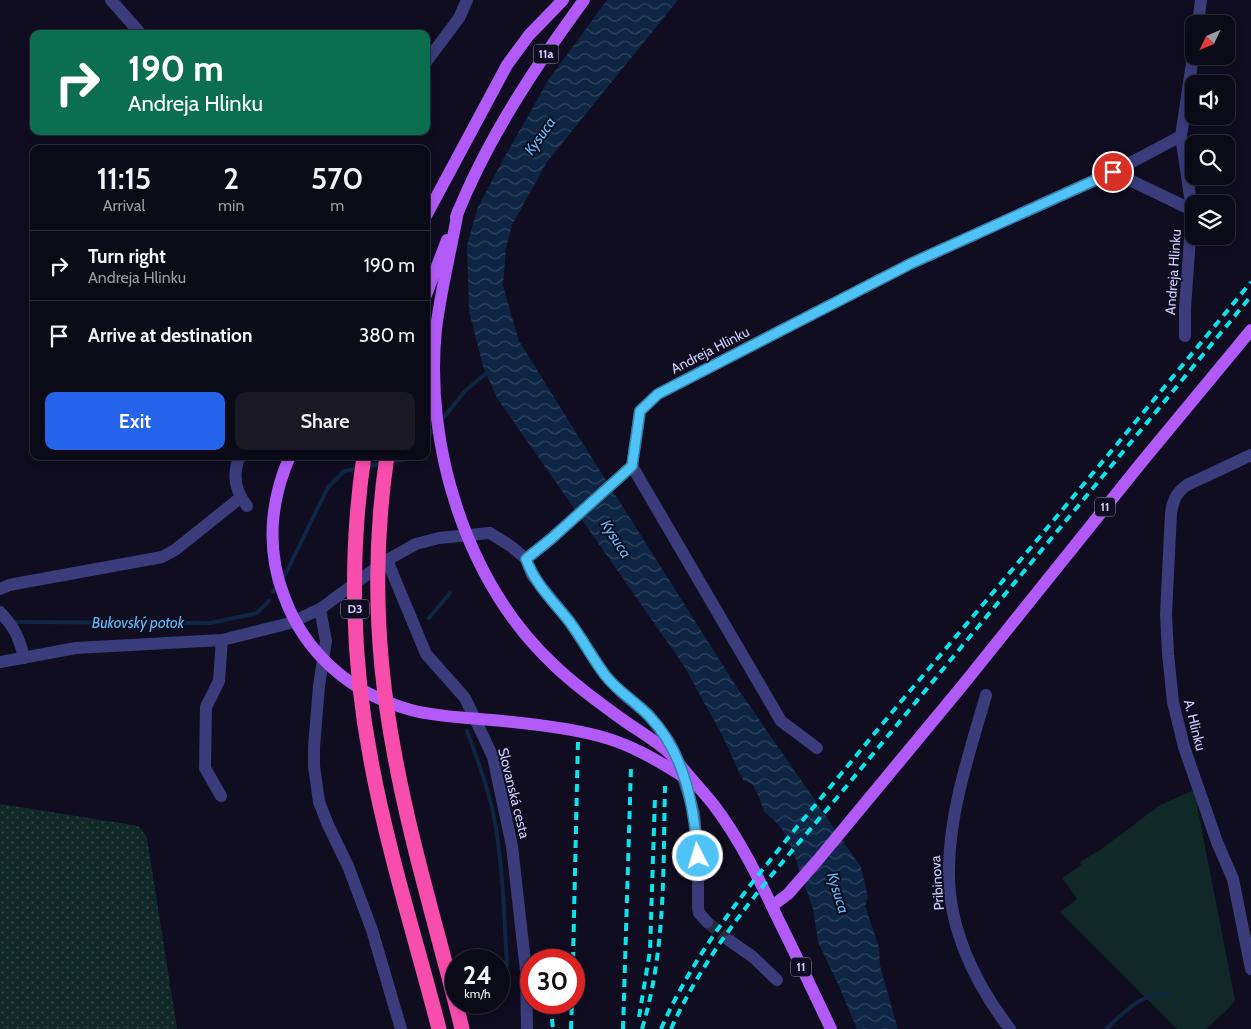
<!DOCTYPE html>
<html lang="en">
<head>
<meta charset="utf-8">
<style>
  :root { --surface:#0b0a17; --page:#191824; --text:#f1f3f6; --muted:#9a9aa1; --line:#2b2b36; --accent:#2563eb }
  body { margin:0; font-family:Cabin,sans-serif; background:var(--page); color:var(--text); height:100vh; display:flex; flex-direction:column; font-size:19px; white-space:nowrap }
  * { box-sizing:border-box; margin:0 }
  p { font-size:16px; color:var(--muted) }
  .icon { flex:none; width:28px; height:28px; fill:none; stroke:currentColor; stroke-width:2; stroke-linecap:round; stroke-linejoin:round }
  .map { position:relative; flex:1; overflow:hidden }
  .side { position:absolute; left:30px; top:145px; width:400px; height:315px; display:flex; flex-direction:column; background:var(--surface); border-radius:10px; box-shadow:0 2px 8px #0003,0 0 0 1px var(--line) }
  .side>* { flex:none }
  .banner { position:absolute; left:30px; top:30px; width:400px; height:105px; border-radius:10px; box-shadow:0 2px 8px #0003,0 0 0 1px var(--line); background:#0b6e4f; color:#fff; overflow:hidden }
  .needle { width:32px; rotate:226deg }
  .tools { position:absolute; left:1185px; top:15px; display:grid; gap:10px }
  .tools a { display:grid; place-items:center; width:50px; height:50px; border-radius:10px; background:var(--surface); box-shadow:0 2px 8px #0003,0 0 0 1px var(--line); font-size:25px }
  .speed { position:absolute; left:445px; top:949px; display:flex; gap:10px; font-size:25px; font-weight:700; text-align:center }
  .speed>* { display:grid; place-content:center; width:65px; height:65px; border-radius:50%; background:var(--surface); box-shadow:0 2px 8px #0003,0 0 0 1px var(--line); line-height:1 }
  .speed small { font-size:12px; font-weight:400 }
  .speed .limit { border:8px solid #d22; background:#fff; color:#111 }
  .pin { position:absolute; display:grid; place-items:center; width:42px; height:42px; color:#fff; margin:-21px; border:2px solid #fff; border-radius:50%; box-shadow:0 1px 5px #0007 }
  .me { position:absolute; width:55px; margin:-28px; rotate:355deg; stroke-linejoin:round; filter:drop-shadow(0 0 4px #0008) }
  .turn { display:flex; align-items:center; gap:18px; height:105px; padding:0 15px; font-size:22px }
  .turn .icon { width:65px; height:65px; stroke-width:2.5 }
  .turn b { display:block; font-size:35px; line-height:42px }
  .eta { display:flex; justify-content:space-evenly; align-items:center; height:85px; text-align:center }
  .eta b { font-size:30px; font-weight:600; line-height:35px }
  .button { display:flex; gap:10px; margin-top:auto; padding:10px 15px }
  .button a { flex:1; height:58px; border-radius:10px; background:var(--accent); color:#fff; font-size:20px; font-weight:600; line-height:58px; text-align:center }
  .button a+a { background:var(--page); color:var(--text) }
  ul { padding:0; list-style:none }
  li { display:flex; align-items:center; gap:15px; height:70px; padding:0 15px; border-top:1px solid var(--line) }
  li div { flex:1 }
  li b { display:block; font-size:19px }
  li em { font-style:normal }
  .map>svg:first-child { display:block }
  .grass { fill:url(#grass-dots) }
  .park { fill:#112926 }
  .water { fill:url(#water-waves) }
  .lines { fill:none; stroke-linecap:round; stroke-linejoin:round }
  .stream { stroke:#0e2643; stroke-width:4 }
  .minor-tunnel { stroke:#2c2a40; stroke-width:12; stroke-dasharray:12 6; stroke-linecap:butt }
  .minor { stroke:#3a3c7c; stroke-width:12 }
  .primary { stroke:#b25af8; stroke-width:12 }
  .motorway { stroke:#f74eab; stroke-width:15 }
  .rail { stroke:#0ae5ec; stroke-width:4; stroke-dasharray:8 6; stroke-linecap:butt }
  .route-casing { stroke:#337fa1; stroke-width:12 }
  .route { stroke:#4fc3f7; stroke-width:9 }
  .labels { text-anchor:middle; stroke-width:4; stroke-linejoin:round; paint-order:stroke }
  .shield { fill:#0f0d1f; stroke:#9694ba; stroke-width:1 }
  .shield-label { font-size:12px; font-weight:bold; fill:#d0cefd }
  .street-label { font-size:14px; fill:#d0cefd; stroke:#0f0d1f }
  .water-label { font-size:15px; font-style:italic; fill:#61bcf8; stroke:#0f0d1f }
</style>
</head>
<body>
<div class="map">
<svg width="1251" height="1029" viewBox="0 0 1251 1029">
  <defs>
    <pattern id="grass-dots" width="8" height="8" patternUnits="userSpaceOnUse" patternTransform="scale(1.25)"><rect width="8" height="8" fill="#112926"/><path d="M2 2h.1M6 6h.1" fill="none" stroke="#334746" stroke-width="1.8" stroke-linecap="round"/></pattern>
    <pattern id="water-waves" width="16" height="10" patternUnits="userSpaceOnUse" patternTransform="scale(1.25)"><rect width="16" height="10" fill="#0e2643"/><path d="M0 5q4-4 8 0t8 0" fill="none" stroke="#30445f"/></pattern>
  </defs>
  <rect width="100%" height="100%" fill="#0f0d1f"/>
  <path class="grass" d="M0,804L139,826L147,838L177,1029H0Z"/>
  <path class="park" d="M1194,790L1235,1000L1229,1008L1206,1029H1177L1060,912L1077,899L1062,878L1081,865L1080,862L1103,848L1160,805Z"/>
  <path class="water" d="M607,0H678L547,162L512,225L506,248L503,286L519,341L580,439L736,686L861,867L868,897L865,906L879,947L880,966L898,1029H857L838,984L818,942L813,909L795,857L782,829L773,819L764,812L759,797L752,784L744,781L739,772L722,735L684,666L497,398L483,366L469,311L467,245L478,207L504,158L549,79Z"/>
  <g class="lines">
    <g class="stream">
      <path d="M440,422L465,391L489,371"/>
      <path d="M426,439L436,427"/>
      <path d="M390,462L406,459L409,456"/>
      <path d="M365,467L383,463"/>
      <path d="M282,579L288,569L328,487L344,471L359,468"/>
      <path d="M273,592L278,585"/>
      <path d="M429,618L450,593"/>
      <path d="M12,622L211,623L257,613L269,601"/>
      <path d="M467,731C477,758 487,784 493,812C503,862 504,914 507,965"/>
      <path d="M1106,1029C1127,1010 1142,991 1172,995"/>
    </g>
    <path class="minor-tunnel" d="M707,922L730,941"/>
    <g class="minor">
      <path d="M111,0L141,34"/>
      <path d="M1198,24L1201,0"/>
      <path d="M426,62L459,18L467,0"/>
      <path d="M1113,172L1192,210"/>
      <path d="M1185,336V308L1192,210L1181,136L1194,50"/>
      <path d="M1251,455L1187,485C1176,493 1173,500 1171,513L1166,614L1168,654L1173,702L1184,747L1217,842L1233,879L1251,969"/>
      <path d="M240,456C232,474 235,491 247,506"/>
      <path d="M632,466L781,721L817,748"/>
      <path d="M526,559L552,538L632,466L640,411L658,394L912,263L1113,172L1181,136"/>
      <path d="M387,560L426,654L465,698L493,757L512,846L526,971L527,1029"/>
      <path d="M0,589L9,585L162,557L175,550L240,498"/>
      <path d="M320,609L326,641L319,686L314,747V766L319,802L328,825L348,866L372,930L401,1029"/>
      <path d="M0,612C15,628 19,637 24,658"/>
      <path d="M0,662L76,648L222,640L290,623L320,609L387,560L416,544L439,538L490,533L512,547L526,559L532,575L570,622L605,675L621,692L649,715L670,743L679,764L694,813L698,856V908L699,913L707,922"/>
      <path d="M986,695C970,751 950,809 949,867C947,926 975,984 1010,1029"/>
      <path d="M221,796L205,768L206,707L219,681L222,640"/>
      <path d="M730,941L753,957L777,980"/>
    </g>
    <g class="primary">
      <path d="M458,211C451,250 441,289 436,329C424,447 467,584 555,666C577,687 602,705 626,722C639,731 654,740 666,750C673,756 679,764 685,771C694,782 704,793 713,804C740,839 760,881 779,921C797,957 814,993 831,1029"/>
      <path d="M426,216L507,65L529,35L563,0"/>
      <path d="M456,217C487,139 535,67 584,0"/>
      <path d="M426,295L447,240"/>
      <path d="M290,456C270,501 266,550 284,596C305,654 352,694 411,710C433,716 457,717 479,719C519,722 560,726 599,736C630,744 657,760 684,777"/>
      <path d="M772,906L788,894L817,861L962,686L1141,463L1251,330"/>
    </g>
    <g class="motorway">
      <path d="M364,456C349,556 352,662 371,761C388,852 416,940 439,1029"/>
      <path d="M387,456C372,556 376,659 395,757C412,849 440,938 462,1029"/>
    </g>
    <g class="rail">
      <path d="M573,960L578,740"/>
      <path d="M639,1017L650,951L655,797"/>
      <path d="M552,1019L553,1029"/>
      <path d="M571,1029L572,1002"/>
      <path d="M623,1029L631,767"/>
      <path d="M642,1029C666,950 663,868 665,786"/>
      <path d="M661,1029C694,953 745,891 797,827C833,784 868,741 904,698C1021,560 1136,422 1251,282"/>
      <path d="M671,1029C713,935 785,861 850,782C983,620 1118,459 1251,296"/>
    </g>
  </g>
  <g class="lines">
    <g class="route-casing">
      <path id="route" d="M698,856C694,807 685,753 649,716C635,701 617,691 605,675C592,658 582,638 569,621C553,601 535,584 526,559L552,538L632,466L640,411L658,394L912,263L1113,172"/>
    </g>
    <use href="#route" class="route"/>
  </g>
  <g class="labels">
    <g class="shield">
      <rect x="533.5" y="44.5" width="25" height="19" rx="4"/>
      <rect x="1095" y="497.5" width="20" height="19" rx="4"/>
      <rect x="341" y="599.5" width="28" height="19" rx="4"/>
      <rect x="791" y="957.5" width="20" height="19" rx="4"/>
    </g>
    <g class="shield-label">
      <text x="546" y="58">11a</text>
      <text x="1105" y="511">11</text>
      <text x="355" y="613">D3</text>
      <text x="801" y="971">11</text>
    </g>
    <g class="street-label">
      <text transform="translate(1173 272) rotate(-86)" y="5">Andreja Hlinku</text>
      <text transform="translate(710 350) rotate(-27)" y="5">Andreja Hlinku</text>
      <text transform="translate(1195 725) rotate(76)" y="5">A. Hlinku</text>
      <text transform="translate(514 793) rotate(76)" y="5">Slovanská cesta</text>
      <text transform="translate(937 883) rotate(-94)" y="5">Pribinova</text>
    </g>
    <g class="water-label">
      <text transform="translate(540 136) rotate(-55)" y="5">Kysuca</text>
      <text transform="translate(616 539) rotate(57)" y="5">Kysuca</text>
      <text x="138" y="628">Bukovský potok</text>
      <text transform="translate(838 893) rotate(73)" y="5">Kysuca</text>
    </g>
  </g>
</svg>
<div class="tools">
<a><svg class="needle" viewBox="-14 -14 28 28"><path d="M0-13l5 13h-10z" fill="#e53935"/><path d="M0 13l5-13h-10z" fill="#9a9aa1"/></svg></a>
<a><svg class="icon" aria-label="sound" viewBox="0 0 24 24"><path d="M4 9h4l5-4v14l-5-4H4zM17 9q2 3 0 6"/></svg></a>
<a><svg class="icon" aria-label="search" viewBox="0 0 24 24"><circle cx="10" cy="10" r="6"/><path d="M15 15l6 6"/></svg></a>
<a><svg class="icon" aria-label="layers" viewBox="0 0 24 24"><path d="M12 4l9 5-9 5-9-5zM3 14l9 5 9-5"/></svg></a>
</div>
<div class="speed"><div>24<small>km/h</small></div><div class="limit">30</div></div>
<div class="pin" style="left:1113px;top:172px;background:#d93025"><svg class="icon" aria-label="arrive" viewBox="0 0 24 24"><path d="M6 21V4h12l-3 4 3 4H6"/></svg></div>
<svg class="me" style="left:698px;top:856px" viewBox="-20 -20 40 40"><circle r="17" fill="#4fc3f7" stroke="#fff" stroke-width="3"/><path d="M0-11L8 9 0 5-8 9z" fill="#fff"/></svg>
<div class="banner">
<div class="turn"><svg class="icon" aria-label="right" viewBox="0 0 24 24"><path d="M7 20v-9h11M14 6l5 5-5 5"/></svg><div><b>190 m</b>Andreja Hlinku</div></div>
</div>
<section class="side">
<div class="eta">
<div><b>11:15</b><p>Arrival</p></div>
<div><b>2</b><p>min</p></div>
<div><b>570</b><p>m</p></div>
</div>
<ul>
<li><svg class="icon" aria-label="right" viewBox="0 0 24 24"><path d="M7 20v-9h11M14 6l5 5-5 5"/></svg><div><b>Turn right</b><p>Andreja Hlinku</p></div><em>190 m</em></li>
<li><svg class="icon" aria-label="arrive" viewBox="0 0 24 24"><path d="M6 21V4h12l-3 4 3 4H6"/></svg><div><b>Arrive at destination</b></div><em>380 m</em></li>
</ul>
<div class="button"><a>Exit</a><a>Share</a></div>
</section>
</div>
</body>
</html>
